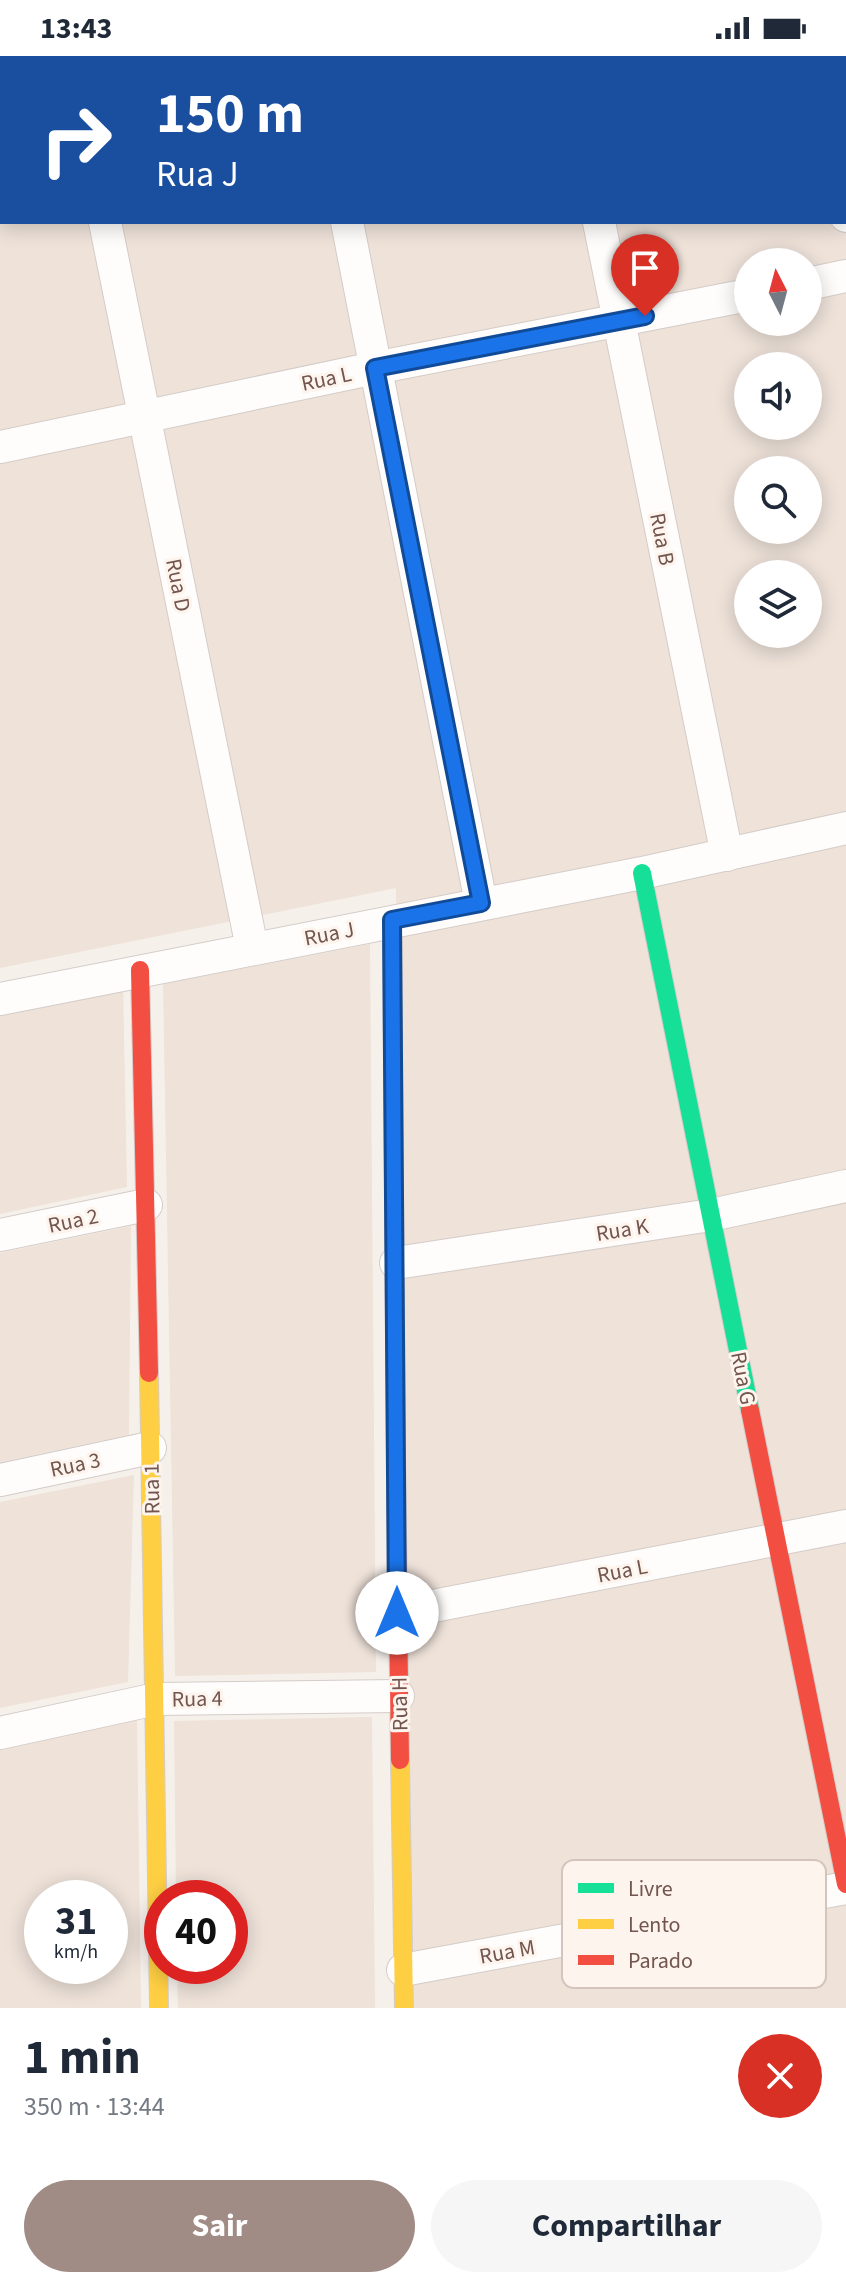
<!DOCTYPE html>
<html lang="pt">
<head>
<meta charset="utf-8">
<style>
  :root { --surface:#fff; --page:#f6f6f7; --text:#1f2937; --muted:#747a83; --accent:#a08b85 }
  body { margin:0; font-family:"Source Sans 3",sans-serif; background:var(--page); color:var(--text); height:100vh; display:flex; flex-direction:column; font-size:30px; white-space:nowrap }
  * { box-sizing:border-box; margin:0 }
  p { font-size:26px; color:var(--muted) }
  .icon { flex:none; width:44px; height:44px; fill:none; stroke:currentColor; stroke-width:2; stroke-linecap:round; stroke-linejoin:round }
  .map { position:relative; height:1952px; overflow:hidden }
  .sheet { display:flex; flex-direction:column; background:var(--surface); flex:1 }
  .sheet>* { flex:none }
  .hud { position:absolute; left:0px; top:0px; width:846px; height:168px; box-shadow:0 4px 20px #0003; background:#1a4fa0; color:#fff; overflow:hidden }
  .needle { width:52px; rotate:354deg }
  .controls { position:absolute; left:734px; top:192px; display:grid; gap:16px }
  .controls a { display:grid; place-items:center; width:88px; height:88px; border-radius:50%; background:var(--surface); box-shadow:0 4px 20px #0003; font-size:40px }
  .speed { position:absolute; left:24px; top:1824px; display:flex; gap:16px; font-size:40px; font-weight:700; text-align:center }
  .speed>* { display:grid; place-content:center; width:104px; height:104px; border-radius:50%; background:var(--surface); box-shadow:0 4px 20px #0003; line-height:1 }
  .speed small { font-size:20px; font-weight:400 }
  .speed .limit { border:12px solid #d22; background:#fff; color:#111 }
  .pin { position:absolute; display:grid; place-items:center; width:68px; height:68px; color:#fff; margin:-82px -34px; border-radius:50% 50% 50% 0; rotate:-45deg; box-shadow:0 0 8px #0007 }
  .pin .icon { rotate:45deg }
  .me { position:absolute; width:88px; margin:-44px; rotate:0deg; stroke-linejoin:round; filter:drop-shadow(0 0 6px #0008) }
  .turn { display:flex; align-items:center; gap:28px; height:168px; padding:0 24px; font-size:36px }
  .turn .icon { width:104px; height:104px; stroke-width:2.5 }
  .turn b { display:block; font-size:56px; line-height:68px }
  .round { display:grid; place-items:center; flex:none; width:84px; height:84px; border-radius:42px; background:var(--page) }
  .headline { display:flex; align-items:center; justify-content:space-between; height:136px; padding:0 24px }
  h1 { font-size:48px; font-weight:700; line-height:60px }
  .cta { display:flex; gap:16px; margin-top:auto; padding:16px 24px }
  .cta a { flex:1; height:92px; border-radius:48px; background:var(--accent); color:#fff; font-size:32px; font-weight:700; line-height:92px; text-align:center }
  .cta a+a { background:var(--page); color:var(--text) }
  .status { display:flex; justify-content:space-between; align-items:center; height:56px; padding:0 40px; background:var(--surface); direction:ltr }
  .status svg { height:22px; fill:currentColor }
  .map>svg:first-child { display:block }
  .residential { fill:#eee2d9; fill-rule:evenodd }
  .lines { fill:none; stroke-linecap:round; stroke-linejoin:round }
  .street-casing { stroke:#d4ccc8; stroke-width:34 }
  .fast-casing { stroke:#d5ccc8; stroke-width:20 }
  .slow-casing { stroke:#d5ccc8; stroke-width:20 }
  .jam-casing { stroke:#d5ccc8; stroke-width:20 }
  .street { stroke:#fefdfc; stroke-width:32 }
  .fast { stroke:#16e098; stroke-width:18 }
  .slow { stroke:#ffcf43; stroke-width:18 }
  .jam { stroke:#f24e42; stroke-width:18 }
  .route-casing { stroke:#114b97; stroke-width:20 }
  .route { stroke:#1a73e8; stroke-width:14 }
  .labels { text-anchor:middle; stroke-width:6; stroke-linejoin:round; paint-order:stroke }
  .street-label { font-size:22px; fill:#71554e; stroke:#fdf4ed }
  .key { fill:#fdf4ed; stroke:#d3c4bd; stroke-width:2 }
  .key-label { font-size:22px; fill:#71554e }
</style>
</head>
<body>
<div class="status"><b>13:43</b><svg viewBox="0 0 49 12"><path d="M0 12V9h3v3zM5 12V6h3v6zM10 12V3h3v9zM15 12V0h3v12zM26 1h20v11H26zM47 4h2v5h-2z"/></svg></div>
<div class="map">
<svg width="846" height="1952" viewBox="0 0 846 1952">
  <rect width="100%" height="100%" fill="#f6f0eb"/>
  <g class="residential">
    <path d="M0,0H846V1952H408L396,832L0,912ZM2,2H844V166H2ZM748,206H808V266H748ZM748,310H808V370H748ZM748,414H808V474H748ZM748,518H808V578H748Z"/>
    <path d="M370,888L376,1616L175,1620L163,928Z"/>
    <path d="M123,925L127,1131L0,1158V949Z"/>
    <path d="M131,1170L129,1379L0,1406V1197Z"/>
    <path d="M134,1419L128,1626L0,1652V1446Z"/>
    <path d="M372,1661L375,1952H178L177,1910H230V1842H176L174,1665Z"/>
    <path d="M137,1663L141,1952H0V1689ZM42,1842H110V1910H42Z"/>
  </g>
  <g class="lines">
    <g class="street-casing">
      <g id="street">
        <path d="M72,0V2"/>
        <path d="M314,0L315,2"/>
        <path d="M566,0V2"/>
        <path d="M812,0L813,2"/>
        <path d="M844,150L846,160"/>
        <path d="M105,166L252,892"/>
        <path d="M347,166L481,847"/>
        <path d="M599,166L727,799"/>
        <path d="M808,228L846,220"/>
        <path d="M0,391L375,312L748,239"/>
        <path d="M0,943L642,817L846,772"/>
        <path d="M0,1179L146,1149"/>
        <path d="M396,1207L711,1159L846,1130"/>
        <path d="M0,1424L150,1392"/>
        <path d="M397,1557L846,1470"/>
        <path d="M0,1677L156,1643L398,1640"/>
        <path d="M403,1914L846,1832"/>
      </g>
    </g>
    <g class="fast-casing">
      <g id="fast">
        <path d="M642,817L750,1354"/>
        <path d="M392,864L396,1403"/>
      </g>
    </g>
    <g class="slow-casing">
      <g id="slow">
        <path d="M149,1317L159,1952"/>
        <path d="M400,1704L404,1952"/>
      </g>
    </g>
    <g class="jam-casing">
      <g id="jam">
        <path d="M140,914L149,1317"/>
        <path d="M750,1354L846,1828"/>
        <path d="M396,1403L400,1704"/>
      </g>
    </g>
    <use href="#street" class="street"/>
    <use href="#fast" class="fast"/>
    <use href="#slow" class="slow"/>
    <use href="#jam" class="jam"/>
  </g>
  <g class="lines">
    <g class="route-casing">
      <path id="route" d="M397,1557L392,864L481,847L375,312L645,260"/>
    </g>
    <use href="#route" class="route"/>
  </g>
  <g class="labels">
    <g class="street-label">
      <text transform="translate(326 322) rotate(-12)" y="8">Rua L</text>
      <text transform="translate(663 483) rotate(79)" y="8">Rua B</text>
      <text transform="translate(179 529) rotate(79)" y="8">Rua D</text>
      <text transform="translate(329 877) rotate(-11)" y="8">Rua J</text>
      <text transform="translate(73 1164) rotate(-12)" y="8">Rua 2</text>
      <text transform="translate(622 1173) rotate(-9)" y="8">Rua K</text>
      <text transform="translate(744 1322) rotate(79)" y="8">Rua G</text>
      <text transform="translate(75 1408) rotate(-12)" y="8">Rua 3</text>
      <text transform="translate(151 1433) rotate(-91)" y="8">Rua 1</text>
      <text transform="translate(622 1514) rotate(-11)" y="8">Rua L</text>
      <text transform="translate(197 1642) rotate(-1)" y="8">Rua 4</text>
      <text transform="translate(399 1648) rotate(-91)" y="8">Rua H</text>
      <text transform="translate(507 1895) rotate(-10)" y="8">Rua M</text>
    </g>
  </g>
  <rect x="562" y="1804" width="264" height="128" rx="12" class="key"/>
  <rect x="578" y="1827" width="36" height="10" fill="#16e098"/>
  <rect x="578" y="1863" width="36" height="10" fill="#ffcf43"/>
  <rect x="578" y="1899" width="36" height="10" fill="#f24e42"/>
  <g class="key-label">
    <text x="628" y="1840">Livre</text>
    <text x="628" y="1876">Lento</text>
    <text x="628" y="1912">Parado</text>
  </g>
</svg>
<div class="controls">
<a><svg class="needle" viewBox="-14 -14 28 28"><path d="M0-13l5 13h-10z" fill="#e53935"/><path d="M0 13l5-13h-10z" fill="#747a83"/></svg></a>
<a><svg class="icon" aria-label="sound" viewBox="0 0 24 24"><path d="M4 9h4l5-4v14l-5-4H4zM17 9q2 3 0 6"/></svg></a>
<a><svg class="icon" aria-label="search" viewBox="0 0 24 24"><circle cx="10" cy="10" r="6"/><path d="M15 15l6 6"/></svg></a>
<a><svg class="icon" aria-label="layers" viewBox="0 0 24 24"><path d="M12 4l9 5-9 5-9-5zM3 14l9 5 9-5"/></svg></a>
</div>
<div class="speed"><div>31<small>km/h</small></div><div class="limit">40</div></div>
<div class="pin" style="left:645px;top:260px;background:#d93025"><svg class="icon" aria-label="arrive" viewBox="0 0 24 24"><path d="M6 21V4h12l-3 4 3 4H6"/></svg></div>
<svg class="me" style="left:397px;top:1557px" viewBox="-20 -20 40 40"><circle r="19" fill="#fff"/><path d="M0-13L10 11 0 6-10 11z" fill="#1a73e8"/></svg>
<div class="hud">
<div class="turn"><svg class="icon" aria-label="right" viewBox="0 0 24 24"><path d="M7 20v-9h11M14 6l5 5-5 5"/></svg><div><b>150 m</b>Rua J</div></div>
</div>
</div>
<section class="sheet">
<div class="headline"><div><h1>1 min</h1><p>350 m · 13:44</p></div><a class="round" style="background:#d93025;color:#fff"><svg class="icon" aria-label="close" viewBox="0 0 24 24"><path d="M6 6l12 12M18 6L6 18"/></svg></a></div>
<div class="cta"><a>Sair</a><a>Compartilhar</a></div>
</section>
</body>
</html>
